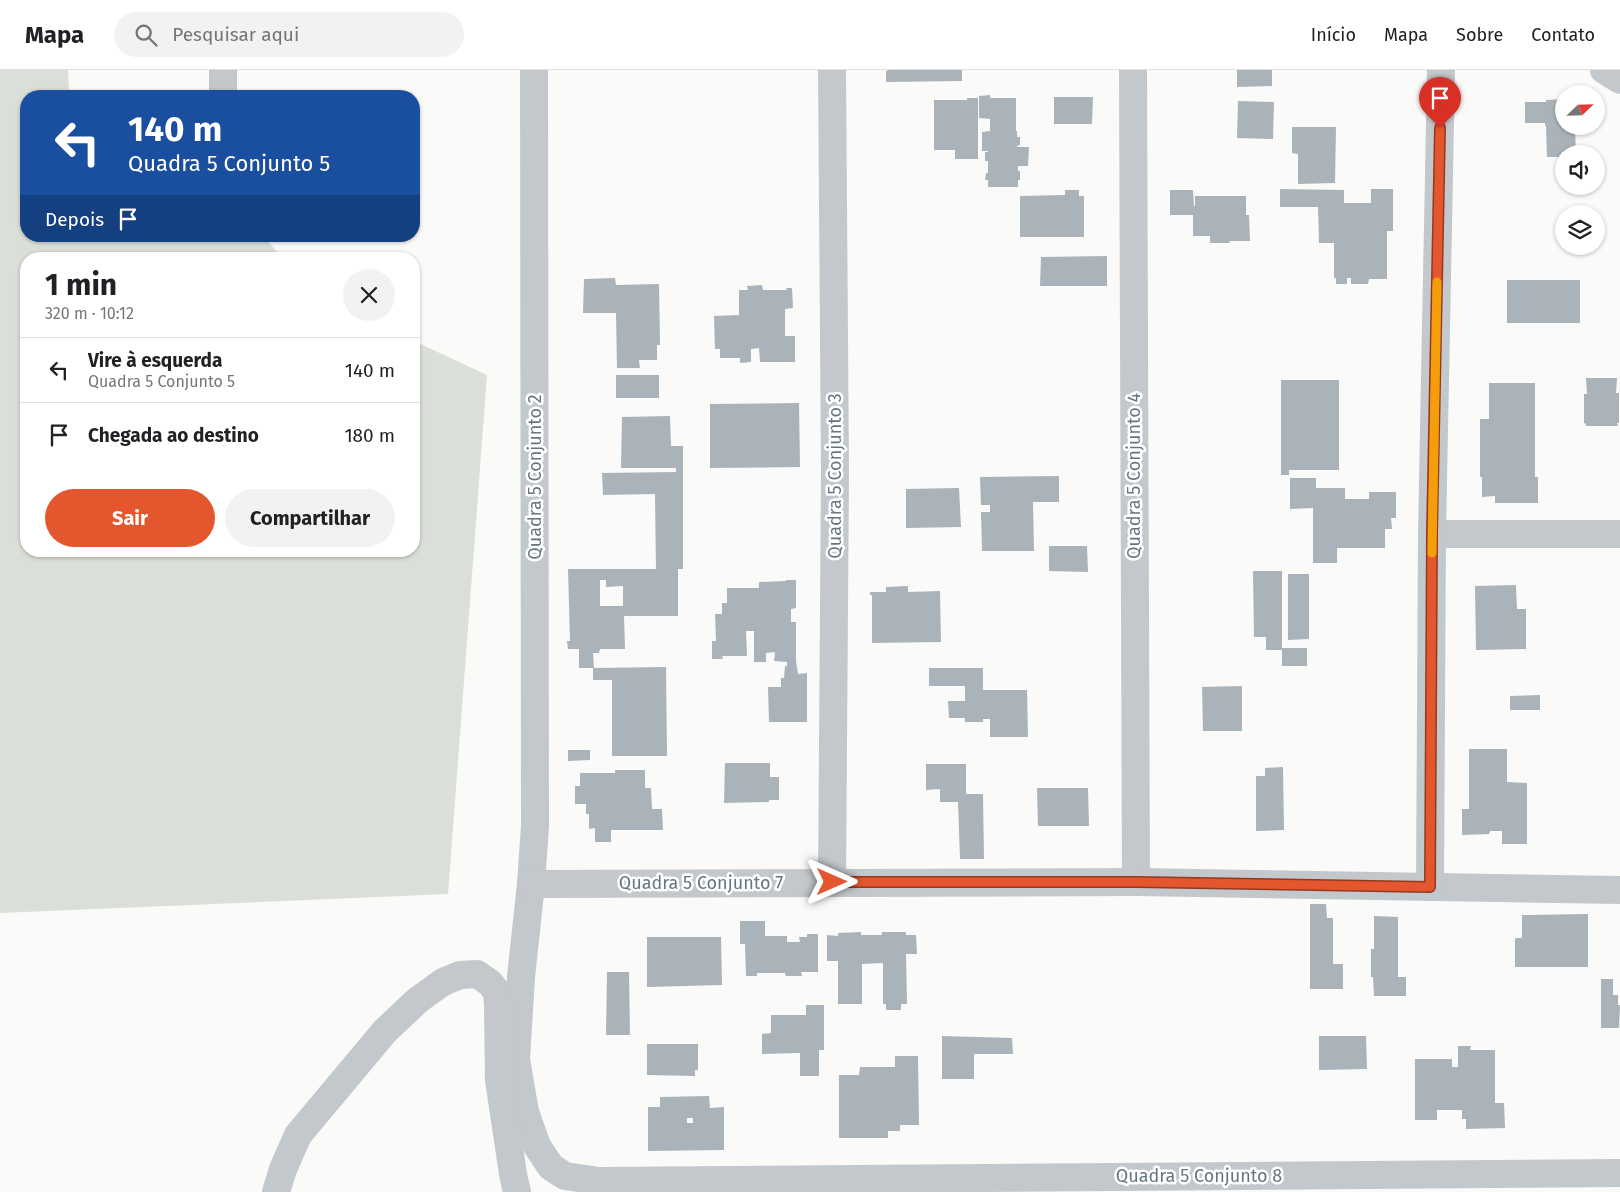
<!DOCTYPE html>
<html lang="pt">
<head>
<meta charset="utf-8">
<style>
  :root { --surface:#fff; --page:#f2f2f2; --text:#202124; --muted:#757577; --line:#e0e0e0; --accent:#e4572e }
  body { margin:0; font-family:"Fira Sans",sans-serif; background:var(--page); color:var(--text); height:100vh; display:flex; flex-direction:column; font-size:19px; white-space:nowrap }
  * { box-sizing:border-box; margin:0 }
  p { font-size:16px; color:var(--muted) }
  .icon { flex:none; width:28px; height:28px; fill:none; stroke:currentColor; stroke-width:2; stroke-linecap:round; stroke-linejoin:round }
  .map { position:relative; flex:1; overflow:hidden }
  .panel { position:absolute; left:20px; top:182px; width:400px; height:305px; display:flex; flex-direction:column; background:var(--surface); border-radius:20px; box-shadow:0 1px 4px #0004 }
  .panel>* { flex:none }
  .banner { position:absolute; left:20px; top:20px; width:400px; height:152px; border-radius:20px; box-shadow:0 1px 4px #0004; background:#1a4fa0; color:#fff; overflow:hidden }
  .needle { width:32px; rotate:67deg }
  .fabs { position:absolute; left:1555px; top:15px; display:grid; gap:10px }
  .fabs a { display:grid; place-items:center; width:50px; height:50px; border-radius:50%; background:var(--surface); box-shadow:0 1px 4px #0004; font-size:25px }
  .pin { position:absolute; display:grid; place-items:center; width:42px; height:42px; color:#fff; margin:-51px -21px; border-radius:50% 50% 50% 0; rotate:-45deg; box-shadow:0 0 5px #0007 }
  .pin .icon { rotate:45deg }
  .me { position:absolute; width:55px; margin:-28px; rotate:90deg; stroke-linejoin:round; filter:drop-shadow(0 0 4px #0008) }
  .turn { display:flex; align-items:center; gap:18px; height:105px; padding:0 25px; font-size:22px }
  .turn .icon { width:65px; height:65px; stroke-width:2.5 }
  .turn b { display:block; font-size:35px; line-height:42px }
  .then { display:flex; align-items:center; height:48px; padding:0 25px; background:#0003; gap:10px; font-size:19px }
  .round { display:grid; place-items:center; flex:none; width:52px; height:52px; border-radius:26px; background:var(--page) }
  .headline { display:flex; align-items:center; justify-content:space-between; height:85px; padding:0 25px }
  h1 { font-size:30px; font-weight:700; line-height:38px }
  .primary-button { display:flex; gap:10px; margin-top:auto; padding:10px 25px }
  .primary-button a { flex:1; height:58px; border-radius:30px; background:var(--accent); color:#fff; font-size:20px; font-weight:700; line-height:58px; text-align:center }
  .primary-button a+a { background:var(--page); color:var(--text) }
  ul { padding:0; list-style:none }
  li { display:flex; align-items:center; gap:15px; height:65px; padding:0 25px; border-top:1px solid var(--line) }
  li div { flex:1 }
  li b { display:block; font-size:19px }
  li em { font-style:normal }
  header { display:flex; align-items:center; gap:30px; box-sizing:border-box; height:70px; padding:0 25px; background:var(--surface); border-bottom:1px solid var(--line) }
  header strong { font-size:24px }
  nav { display:flex; gap:28px; margin-inline-start:auto; font-size:18px }
  .search { width:350px; height:45px; background:var(--page); display:flex; align-items:center; gap:12px; box-sizing:border-box; padding:0 18px; border-radius:28px; color:var(--muted); font-size:19px }
  .map>svg:first-child { display:block }
  .green { fill:#dadfd7 }
  .building { fill:#aab3b9; fill-rule:evenodd }
  .lines { fill:none; stroke-linecap:round; stroke-linejoin:round }
  .street { stroke:#c3c8cc; stroke-width:28 }
  .route-casing { stroke:#94391e; stroke-width:12 }
  .route { stroke:#e4572e; stroke-width:9 }
  .slow { stroke:#f59e0b; stroke-width:9 }
  .labels { text-anchor:middle; stroke-width:5; stroke-linejoin:round; paint-order:stroke }
  .street-label { font-size:18px; fill:#657683; stroke:#fff }
</style>
</head>
<body>
<header>
<strong>Mapa</strong>
<div class="search"><svg class="icon" aria-label="search" viewBox="0 0 24 24"><circle cx="10" cy="10" r="6"/><path d="M15 15l6 6"/></svg>Pesquisar aqui</div>
<nav><a>Início</a><a>Mapa</a><a>Sobre</a><a>Contato</a></nav>
</header>
<div class="map">
<svg width="1620" height="1122" viewBox="0 0 1620 1122">
  <rect width="100%" height="100%" fill="#fafaf8"/>
  <path class="green" d="M0,0H68L69,22L98,26H26V166H266L268,172L284,189H26V481H414V271L487,305L448,824L0,843Z"/>
  <g class="building">
    <path d="M889,0H962V11L886,12V1Z"/>
    <path d="M1237,0H1272V16L1237,17Z"/>
    <path d="M990,25V28H1016V61H1017V67H1020V75H1018L1017,77H1029L1028,96H1018V101H1020V110H1018V117H988V110H985L986,103H988V91H985V82H988V81H982V62L990,61V49L979,48V26Z"/>
    <path d="M1054,27H1093L1092,54H1054Z"/>
    <path d="M967,28H978V89H955V80H934V30H967Z"/>
    <path d="M1564,29V56H1575L1576,84H1564V87H1547L1546,56H1545V53H1525V32H1546V30Z"/>
    <path d="M1238,31L1274,32L1273,69L1237,68Z"/>
    <path d="M1292,57H1336L1335,113L1298,114V84L1292,83Z"/>
    <path d="M1280,119L1344,120V133H1371V119H1393V161H1387V209H1369L1368,214H1351V208H1347V214H1336V208H1334V173H1319L1318,137H1280Z"/>
    <path d="M1065,120H1079V126H1084V167H1020V126L1065,125Z"/>
    <path d="M1170,120H1193L1194,136H1195V126H1246V145H1249L1250,171H1229L1230,173H1210V166H1193V145H1170Z"/>
    <path d="M1107,186V216H1040L1041,187Z"/>
    <path d="M615,208L616,215L659,214L660,275H657V290H639L640,298H617L616,243H583L584,209Z"/>
    <rect x="1507" y="210" width="73" height="43"/>
    <path d="M762,215L763,220H787L786,218H792L793,238L785,239V266H795V292H760L759,278L751,279V292L740,293V288H720V279H715L714,246L739,245V220H748L747,216Z"/>
    <rect x="616" y="305" width="43" height="23"/>
    <path d="M1586,308H1617L1616,323H1619V353H1617L1618,356H1586V354L1584,353V324H1587Z"/>
    <path d="M1281,310H1339V400H1289V405H1281Z"/>
    <path d="M1489,313H1535V407H1538V433H1495V426L1482,427V407H1480V349H1489Z"/>
    <path d="M799,333L800,397L710,398V334Z"/>
    <path d="M670,346L671,376H683V499H678V546H624L625,579H600L599,583H593L594,598H579V579H568L567,571H570L568,499H656L655,424L603,425L602,403L676,402V398H621L622,347ZM600,510H606V517L623,516V536H600Z"/>
    <path d="M1059,406V432H1033L1034,481H982L981,442H990V435H981L980,407Z"/>
    <path d="M1290,408H1316V418H1345V429H1369V422H1396V448H1391L1392,459H1385V478H1337V493H1313V438L1290,439Z"/>
    <path d="M959,418L961,457L906,458V419Z"/>
    <path d="M1049,476H1087L1088,502L1049,501Z"/>
    <path d="M1253,501H1282V578H1307V596H1282V580H1266V567H1254Z"/>
    <path d="M1288,504H1309V569L1288,570Z"/>
    <path d="M786,510H796V538L791,539V552H796V591L798,604L807,603V652H769L768,617H781V608H784L785,596H787V592L774,591L775,582L766,583V592H754V561H746L747,586H722L723,589H712V571H716L715,544H722V533H727V518H759V512L786,511Z"/>
    <path d="M1516,515L1517,539H1526V579L1476,580L1475,516Z"/>
    <path d="M908,516V522L940,521L941,572L872,573V525H870V522H886V517Z"/>
    <path d="M666,597L667,686H612V610H593V598Z"/>
    <path d="M929,598H983V620H1027L1028,667H990V649H983V652H965V648H949L948,631H965V616H929Z"/>
    <path d="M1242,616V661H1203L1202,617Z"/>
    <path d="M1540,625V640H1510V626Z"/>
    <path d="M1469,679H1507V712L1527,713V774H1502V761H1490L1489,764L1462,765V739H1469Z"/>
    <path d="M568,680H590V690L568,691Z"/>
    <path d="M725,693H770V707H779V730H769V732L724,733Z"/>
    <path d="M926,694H966V724H983L984,789H960L958,732H940V719L926,720Z"/>
    <path d="M1283,697L1284,760L1256,761V706H1265V698Z"/>
    <path d="M615,700H645V718H651L652,739H662L663,760H611V772H595V758L589,759V744H586V734H575V716H580V703H615Z"/>
    <path d="M1037,718H1088L1089,756H1038Z"/>
    <path d="M1310,834H1326L1327,848H1333V894H1343V919H1310Z"/>
    <path d="M1588,844V897H1515V869L1516,868H1522V845Z"/>
    <path d="M1374,846L1398,847V907H1406V926H1374L1373,907H1371V879H1374Z"/>
    <path d="M740,851H765V866H787V872H800L799,867H807V864H818V902H801L802,906H786L785,903H757V906H746L745,874H740Z"/>
    <path d="M861,862V865H882V862H906V865H916L917,884H906L907,934H901V940H886V934H883V893L862,894V934H838V891H827V865L838,866V863Z"/>
    <path d="M647,867H721L722,915L647,917Z"/>
    <path d="M607,902H629L630,965H606Z"/>
    <path d="M1601,909H1613V925H1618V935H1620L1619,958H1601Z"/>
    <path d="M806,935H824V980H819V1006H800V983L762,984V964L771,963V945H806Z"/>
    <path d="M942,966L1012,968L1013,984H974V1009H942Z"/>
    <path d="M1319,966H1366L1367,999L1319,1000Z"/>
    <path d="M647,974H698V1000H695V1006L647,1005Z"/>
    <path d="M1458,976H1471L1470,980H1495V1033H1504L1505,1058L1466,1059V1049H1462V1040H1437V1050H1415V989H1452V997H1458Z"/>
    <path d="M895,986H918L919,1055H900V1061H888V1068H839V1005H859L860,997H895Z"/>
    <path d="M709,1026L710,1038L724,1037V1080L648,1081V1037H660V1027ZM687,1048H693V1053H687Z"/>
  </g>
  <g class="lines">
    <g class="street">
      <path d="M534,0L535,756L531,814L521,907L516,989L525,1042L537,1076L551,1097L565,1106L599,1111L1620,1103"/>
      <path d="M832,0L835,401L832,813"/>
      <path d="M1133,0L1136,812"/>
      <path d="M1604,0L1620,10"/>
      <path d="M223,26V0"/>
      <path d="M1432,464H1620"/>
      <path d="M531,814L1136,812L1620,820"/>
      <path d="M1430,817L1432,464L1441,0"/>
      <path d="M276,1122L283,1099L298,1065L385,961L418,930L443,912L460,905L477,904L490,913L497,922L498,935L499,1010L513,1104L517,1122"/>
    </g>
  </g>
  <g class="lines">
    <g class="route-casing">
      <path id="route" d="M832,812H1136L1430,817L1432,464L1440,58"/>
    </g>
    <use href="#route" class="route"/>
    <path class="slow" d="M1432,483L1437,212"/>
  </g>
  <g class="labels">
    <g class="street-label">
      <text transform="translate(835 406) rotate(-90)" y="6">Quadra 5 Conjunto 3</text>
      <text transform="translate(1134 406) rotate(-90)" y="6">Quadra 5 Conjunto 4</text>
      <text transform="translate(535 407) rotate(-90)" y="6">Quadra 5 Conjunto 2</text>
      <text x="701" y="819">Quadra 5 Conjunto 7</text>
      <text x="1199" y="1112">Quadra 5 Conjunto 8</text>
    </g>
  </g>
</svg>
<div class="fabs">
<a><svg class="needle" viewBox="-14 -14 28 28"><path d="M0-13l5 13h-10z" fill="#e53935"/><path d="M0 13l5-13h-10z" fill="#757577"/></svg></a>
<a><svg class="icon" aria-label="sound" viewBox="0 0 24 24"><path d="M4 9h4l5-4v14l-5-4H4zM17 9q2 3 0 6"/></svg></a>
<a><svg class="icon" aria-label="layers" viewBox="0 0 24 24"><path d="M12 4l9 5-9 5-9-5zM3 14l9 5 9-5"/></svg></a>
</div>
<div class="pin" style="left:1440px;top:58px;background:#d93025"><svg class="icon" aria-label="arrive" viewBox="0 0 24 24"><path d="M6 21V4h12l-3 4 3 4H6"/></svg></div>
<svg class="me" style="left:832px;top:812px" viewBox="-20 -20 40 40"><path d="M0-17L14 15 0 8-14 15z" fill="#e4572e" stroke="#fff" stroke-width="4"/></svg>
<div class="banner">
<div class="turn"><svg class="icon" aria-label="left" viewBox="0 0 24 24"><path d="M17 20v-9H6M10 6l-5 5 5 5"/></svg><div><b>140 m</b>Quadra 5 Conjunto 5</div></div>
<div class="then">Depois<svg class="icon" aria-label="arrive" viewBox="0 0 24 24"><path d="M6 21V4h12l-3 4 3 4H6"/></svg></div>
</div>
<section class="panel">
<div class="headline"><div><h1>1 min</h1><p>320 m · 10:12</p></div><a class="round"><svg class="icon" aria-label="close" viewBox="0 0 24 24"><path d="M6 6l12 12M18 6L6 18"/></svg></a></div>
<ul>
<li><svg class="icon" aria-label="left" viewBox="0 0 24 24"><path d="M17 20v-9H6M10 6l-5 5 5 5"/></svg><div><b>Vire à esquerda</b><p>Quadra 5 Conjunto 5</p></div><em>140 m</em></li>
<li><svg class="icon" aria-label="arrive" viewBox="0 0 24 24"><path d="M6 21V4h12l-3 4 3 4H6"/></svg><div><b>Chegada ao destino</b></div><em>180 m</em></li>
</ul>
<div class="primary-button"><a>Sair</a><a>Compartilhar</a></div>
</section>
</div>
</body>
</html>
